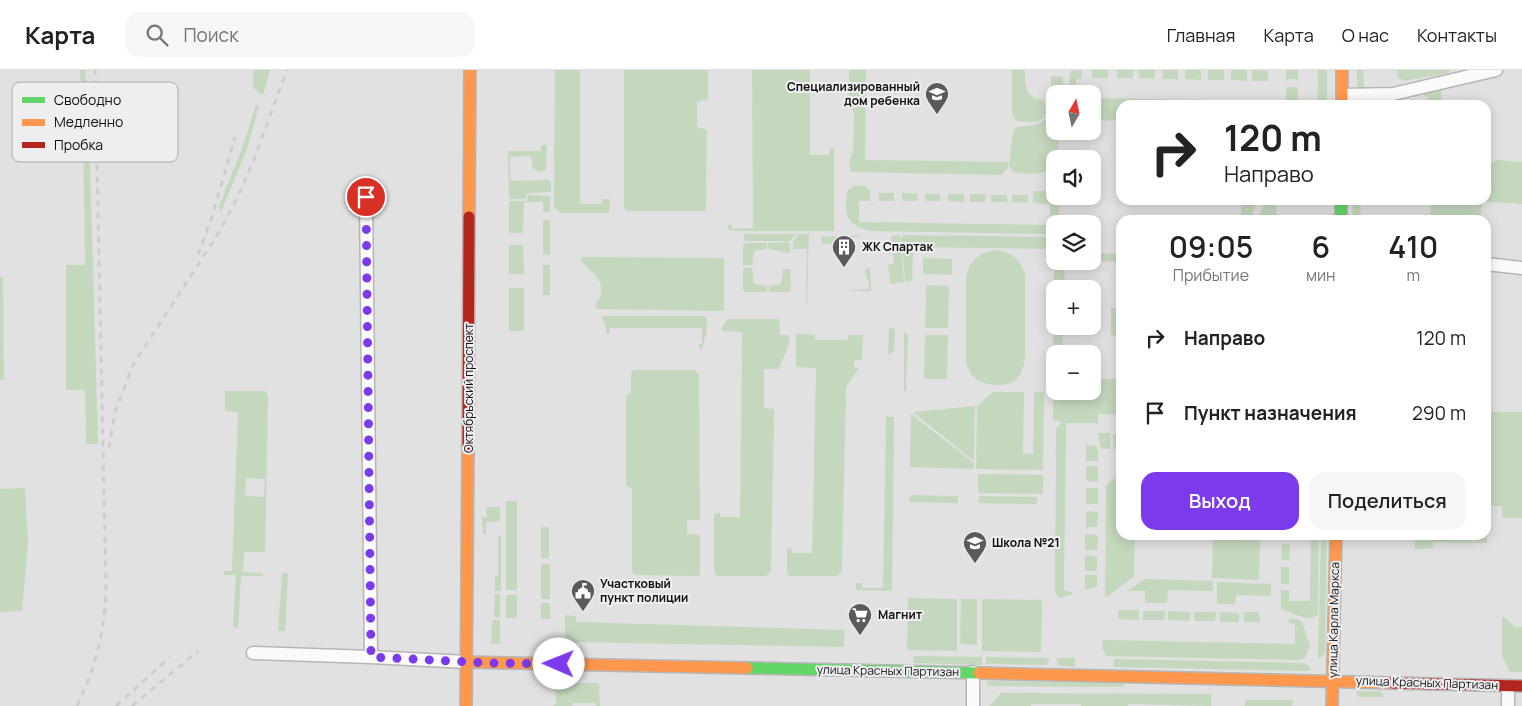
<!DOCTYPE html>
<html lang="ru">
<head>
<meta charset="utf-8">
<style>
  :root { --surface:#fff; --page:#f6f6f6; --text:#222; --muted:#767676; --line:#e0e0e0; --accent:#7c3aed }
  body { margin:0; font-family:Manrope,sans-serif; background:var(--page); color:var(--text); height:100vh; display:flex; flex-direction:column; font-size:19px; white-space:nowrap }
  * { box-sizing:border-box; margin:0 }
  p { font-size:16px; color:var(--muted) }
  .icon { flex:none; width:28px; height:28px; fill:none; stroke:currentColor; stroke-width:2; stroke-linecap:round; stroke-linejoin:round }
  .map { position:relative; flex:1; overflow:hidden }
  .drawer { position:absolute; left:1116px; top:145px; width:375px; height:325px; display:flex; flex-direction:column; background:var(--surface); border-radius:15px; box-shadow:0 2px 12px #0003 }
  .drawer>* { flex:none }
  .hud { position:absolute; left:1116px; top:30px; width:375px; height:105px; border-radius:15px; box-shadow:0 2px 12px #0003; background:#fff; color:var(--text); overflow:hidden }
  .needle { width:32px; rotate:9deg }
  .controls { position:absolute; left:1046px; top:15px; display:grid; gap:10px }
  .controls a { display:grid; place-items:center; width:55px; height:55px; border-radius:10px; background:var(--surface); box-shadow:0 2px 12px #0003; font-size:25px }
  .pin { position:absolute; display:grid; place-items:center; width:42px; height:42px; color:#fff; margin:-21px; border:2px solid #fff; border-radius:50%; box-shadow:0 1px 5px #0007 }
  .me { position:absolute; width:55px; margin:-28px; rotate:271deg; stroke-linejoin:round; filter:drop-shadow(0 0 4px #0008) }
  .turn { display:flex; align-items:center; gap:18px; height:105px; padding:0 25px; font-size:22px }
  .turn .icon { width:65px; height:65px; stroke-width:2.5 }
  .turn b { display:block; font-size:35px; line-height:42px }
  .eta { display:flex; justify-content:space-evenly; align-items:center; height:85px; text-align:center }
  .eta b { font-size:30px; font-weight:600; line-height:35px }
  .action { display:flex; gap:10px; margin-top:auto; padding:10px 25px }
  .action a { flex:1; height:58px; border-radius:15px; background:var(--accent); color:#fff; font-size:20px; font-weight:600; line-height:58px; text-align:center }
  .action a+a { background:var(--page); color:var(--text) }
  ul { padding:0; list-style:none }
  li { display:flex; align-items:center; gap:15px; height:75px; padding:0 25px }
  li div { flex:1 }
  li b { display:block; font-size:19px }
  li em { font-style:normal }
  header { display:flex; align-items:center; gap:30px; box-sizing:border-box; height:70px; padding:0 25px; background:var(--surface); border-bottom:1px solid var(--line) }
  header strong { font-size:24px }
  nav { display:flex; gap:28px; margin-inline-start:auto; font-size:18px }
  .search { width:350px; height:45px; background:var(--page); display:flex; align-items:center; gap:12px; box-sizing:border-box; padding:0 18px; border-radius:15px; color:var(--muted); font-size:19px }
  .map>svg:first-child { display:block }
  .green { fill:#c4d8bd; fill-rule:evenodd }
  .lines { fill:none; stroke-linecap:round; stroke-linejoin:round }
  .street-casing { stroke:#b6b6b7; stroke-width:15 }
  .fast-casing { stroke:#b6b6b7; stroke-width:14 }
  .slow-casing { stroke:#b6b6b7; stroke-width:14 }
  .jam-casing { stroke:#b6b6b7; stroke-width:14 }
  .street { stroke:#fafafb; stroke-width:12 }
  .fast { stroke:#63d668; stroke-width:11 }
  .slow { stroke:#ff974d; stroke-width:11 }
  .jam { stroke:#b3261e; stroke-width:11 }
  .rail { stroke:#cdcdce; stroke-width:3; stroke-dasharray:6 6; stroke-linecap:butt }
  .route { stroke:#7c3aed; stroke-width:9; stroke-dasharray:0 16.2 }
  .labels { text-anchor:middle; stroke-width:4; stroke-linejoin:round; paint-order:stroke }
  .poi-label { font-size:12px; font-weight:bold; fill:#111112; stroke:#eeedf0; text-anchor:start }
  .street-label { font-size:12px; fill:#111112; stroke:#eeedf0 }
  .key { fill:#eeedf0; stroke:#acabad; stroke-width:1 }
  .key-label { font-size:14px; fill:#111112 }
</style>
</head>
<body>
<header>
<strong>Карта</strong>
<div class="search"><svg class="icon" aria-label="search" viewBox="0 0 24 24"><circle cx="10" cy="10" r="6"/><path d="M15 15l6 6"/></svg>Поиск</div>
<nav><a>Главная</a><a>Карта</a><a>О нас</a><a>Контакты</a></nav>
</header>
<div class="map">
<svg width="1522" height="636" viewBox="0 0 1522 636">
  <rect width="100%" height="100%" fill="#e1e1e2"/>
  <g class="green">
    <path d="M80,0H85L89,57L98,374H86L85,320H66V195H85L83,58Z"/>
    <path d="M254,0H270L263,25C250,19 253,12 254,0Z"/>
    <path d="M555,0H580V134H602V129H610L609,143H561L554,137Z"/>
    <path d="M624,0H708V29L697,32V57L707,60L706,141H628L626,140L624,137Z"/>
    <path d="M752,0H810V85H829L830,78H834V160L833,161H732L728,159V155H732V159L753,158Z"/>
    <path d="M849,0H866L865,90L1009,92L1008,97L1002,105L853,102L850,100L849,91L853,82L854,43L849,35Z"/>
    <path d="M1012,0H1025V12L1028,23L1035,28L1044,31L1046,42L1044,48L1035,52L1016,51L1012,44Z"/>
    <path d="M1082,0V8L1076,9L1075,24H1069L1070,1Z"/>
    <rect x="1092" y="0" width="16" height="8"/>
    <rect x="1117" y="0" width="16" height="8"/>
    <path d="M1139,0H1155V9L1139,8Z"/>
    <path d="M1163,0H1178V9H1162Z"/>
    <path d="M1185,0H1201V10L1185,9Z"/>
    <rect x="1208" y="0" width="16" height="10"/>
    <path d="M1231,0H1247V11L1231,10Z"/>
    <path d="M1252,0L1268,1V11H1252Z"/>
    <rect x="1286" y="0" width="12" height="9"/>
    <path d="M1318,0H1327V35H1317Z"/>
    <path d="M1357,0H1363L1364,20L1357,19Z"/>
    <path d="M1397,0H1450L1448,3L1403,11L1398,7Z"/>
    <path d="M1051,6L1063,7L1062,21L1051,20Z"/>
    <path d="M1286,17H1298V32L1286,31Z"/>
    <path d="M1441,19L1442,35H1428L1427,26L1424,27L1425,21Z"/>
    <path d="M1093,28L1264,31V35H1121V51L1093,50Z"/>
    <path d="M256,35L259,36L247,79L221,142L219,136L243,76Z"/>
    <path d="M1054,40H1055V61H1059L1058,89H1055V96C1043,105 1028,105 1013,102L1009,96L1013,61L1016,57C1025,55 1035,57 1042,52C1048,49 1048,43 1054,40Z"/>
    <path d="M541,75H547L546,100L539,102L533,98L531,86L510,87V109L513,111L548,110L551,112V122L527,123L525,129H509L508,81H541Z"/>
    <path d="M1497,90L1522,92V134L1482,131L1480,150H1430L1431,130H1486V92L1493,93Z"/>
    <path d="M854,115L866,116L870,122V131H859V152L1050,155V134L1033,133V124L1034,121H1055V126H1059V154H1055V159L1052,164L873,161C848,157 842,145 848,120Z"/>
    <rect x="879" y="123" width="15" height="8"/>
    <path d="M902,123L918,124L917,131H902Z"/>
    <rect x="925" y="124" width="15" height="7"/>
    <path d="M948,124H964V132L948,131Z"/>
    <path d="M970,124H986L985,132H970Z"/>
    <path d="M528,125L550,126V142H543V132H524L523,163H509V131H527Z"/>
    <rect x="991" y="125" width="16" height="7"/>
    <path d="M1012,125H1028V133L1012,132Z"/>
    <path d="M1241,130H1257L1251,150H1241Z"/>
    <path d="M1353,130H1361L1360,150H1352Z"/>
    <path d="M1266,134H1275L1277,136L1275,150H1258L1262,138Z"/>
    <path d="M543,150H550V185L543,184Z"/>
    <path d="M744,164H796L790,171H746L744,169Z"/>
    <path d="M798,164H809L807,233L806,232L807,179H793V172Z"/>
    <path d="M866,165L841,169L840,173L822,174L821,167Z"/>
    <path d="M900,165L904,212L890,214L888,195L894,194L891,166Z"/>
    <path d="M903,165L1046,167V179L913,177L912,211L906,212L905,210L901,168Z"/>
    <path d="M788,172L790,175V183L781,182V181L769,179L768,173Z"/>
    <path d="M746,173H767V179L754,181L752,195H743V175Z"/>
    <path d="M509,175H523L524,204H509Z"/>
    <path d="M996,180C1011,182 1020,189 1025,203V283C1025,292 1023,302 1017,309C1008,318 985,316 976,309C970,305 968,298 966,292V209C968,192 979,182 996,180Z"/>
    <path d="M1093,183L1121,184V192L1093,191Z"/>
    <path d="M581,187L724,188V241L597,239L595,237C596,231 599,231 600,226C606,212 591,201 582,192Z"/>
    <path d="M923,188L952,189V205L923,204Z"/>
    <path d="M1055,191H1065L1064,219H1055V256H1063L1062,284H1055V309L1053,303V290L1054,195Z"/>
    <rect x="543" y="195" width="7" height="30"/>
    <path d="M743,198H752L754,214L767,216V222H745L743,219Z"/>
    <path d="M870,198L871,221H843L868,219L869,217V211H867V205H865V199Z"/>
    <path d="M783,199H790L791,219L788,222H769V216L781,214Z"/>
    <path d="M0,207H3L4,310H0Z"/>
    <path d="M926,215L949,216L948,258H925Z"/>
    <rect x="509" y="218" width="15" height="43"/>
    <path d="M1111,238H1121V266L1111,265Z"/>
    <path d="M602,246H705C711,255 704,269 702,279H699V274H702V258H610L609,264H606V256L602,249Z"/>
    <path d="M728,249H779L780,265H789C790,277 783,288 779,299H764V338L774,339L771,502L766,506H717L714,502V444L720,443V447H740L742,262L722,261V257Z"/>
    <path d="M889,258L895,259L894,281L888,285Z"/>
    <path d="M904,262L908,265L906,321H904Z"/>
    <path d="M796,264L815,265V270H847L848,265H863L862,290H854V297L859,298L846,317L842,501L837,506H789L787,503V478L792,479V483H812L816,298L796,297Z"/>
    <path d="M925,265H948L947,309H924Z"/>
    <path d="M634,300H694L699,304L700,450H687V464L700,465V501L699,506L636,505L632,502V419L626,415V328L627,325L631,323V303Z"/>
    <path d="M1093,309H1121V345L1098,344V353H1066L1064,519L1065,521L1072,522L1073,524L1059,528L1056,524L1055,517L1056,359L1062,352L1053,350V317L1055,314V321H1092Z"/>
    <path d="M225,321H266L268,328L265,482H244L243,502L263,503V506H241L238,558L233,557L236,505H224V501H232L238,342L225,341ZM246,408L265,409L264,427L245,426Z"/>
    <path d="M993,322H1024L1023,383L1033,384L1034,322H1044L1043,400L976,399L977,336Z"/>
    <path d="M975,336L974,391L913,342Z"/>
    <path d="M1486,342H1522V448H1502V436H1487L1488,440L1487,473L1433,472V478L1415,479V465H1486Z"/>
    <path d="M911,344L974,393V399L910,397Z"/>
    <path d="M886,347H894L892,519L890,521L856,520V513H862V518H883Z"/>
    <path d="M1098,363H1110V379H1101Z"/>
    <path d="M1113,364H1121V379H1114Z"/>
    <path d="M1086,375L1096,376L1098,380V391H1086Z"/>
    <path d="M1086,396H1098V412L1086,411Z"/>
    <path d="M978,404L1043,405V424L978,423Z"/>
    <path d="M1117,405H1121V465H1135L1134,506L1107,527L1105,525L1106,416Z"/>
    <path d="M25,418L28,473L22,541L0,542V419Z"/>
    <rect x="1086" y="418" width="12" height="16"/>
    <path d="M912,425L956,426H958V433L909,432V427Z"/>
    <path d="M979,426L1037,427V434L979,433Z"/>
    <rect x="506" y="431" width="11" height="89"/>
    <path d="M486,437H500V451L486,452V464H483L482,447H487Z"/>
    <path d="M1086,441L1098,442L1097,457H1086Z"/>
    <rect x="541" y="457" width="8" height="31"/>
    <path d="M1085,464L1098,465L1097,480H1085Z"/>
    <path d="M1213,465H1260L1259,510L1212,508Z"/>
    <path d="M1311,465H1319L1318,545C1306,553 1292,542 1281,539V520H1289V531H1310Z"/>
    <path d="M1321,465H1327L1325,582L1321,588H1318Z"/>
    <path d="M498,466H501V521H495V506H498Z"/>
    <path d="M1282,474L1290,475L1289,490H1281Z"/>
    <path d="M1085,485L1097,486V501H1085Z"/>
    <rect x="541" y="494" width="9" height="35"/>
    <rect x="1281" y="497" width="8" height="17"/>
    <path d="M282,503H288L285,561H278Z"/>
    <path d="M1085,505H1097V517L1085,520Z"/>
    <path d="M1145,509L1213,511V521L1168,520L1167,533H1145V521H1127Z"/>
    <path d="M1217,512L1271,514V526L1236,525L1235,534H1217Z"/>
    <path d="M495,524H500V547H494Z"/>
    <rect x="506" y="525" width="11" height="23"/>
    <path d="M908,528L957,529V581L907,580Z"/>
    <path d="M961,529H977V575L960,574Z"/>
    <path d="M982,529L1042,530L1041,582L982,581Z"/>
    <rect x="541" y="533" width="9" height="16"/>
    <path d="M1118,540H1139V550L1118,549Z"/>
    <path d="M1143,541H1165L1164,550H1143Z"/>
    <path d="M1168,541L1190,542V551L1168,550Z"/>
    <path d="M1194,542H1216L1215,551H1194Z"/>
    <path d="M1220,542L1239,543V552H1220Z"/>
    <path d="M1244,542H1258L1261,552H1244Z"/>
    <path d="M565,545L576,546V552L845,560L844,577L565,572Z"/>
    <path d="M1502,547L1505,548L1515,557H1522V602H1510L1502,586Z"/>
    <path d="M1289,549H1298L1302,552L1310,576L1305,588L1300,590L1108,586L1106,585L1102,578L1103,570L1295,574V554L1289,553Z"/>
    <path d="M492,550H500V574H491Z"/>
    <path d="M914,586L982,587V595L913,593Z"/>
    <path d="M986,587L1050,588L1046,595L986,594Z"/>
    <path d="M1056,588H1075V597L1059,596Z"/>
    <path d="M1114,589L1302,593L1308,595L1311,601L1113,597Z"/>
    <path d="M987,611L1121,613L1125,617L987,616Z"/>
    <path d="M554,613H599L600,636H596V633H573L572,636H554V634H556C557,625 554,620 554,613Z"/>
    <path d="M1356,621H1380L1384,627H1358Z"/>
    <path d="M1001,623L1211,624V636L1128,634V636H1081V634H1031V636H989Z"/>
    <path d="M1245,630H1293L1292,636H1245Z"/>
  </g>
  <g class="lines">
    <g class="street-casing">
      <g id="street">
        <path d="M1343,25L1393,24L1496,0"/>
        <path d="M366,127L371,587"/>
        <path d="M1486,194L1522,198"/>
        <path d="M253,583L371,587L467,592"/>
        <path d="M973,602V636"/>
        <path d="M1508,636V616"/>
      </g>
    </g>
    <g class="fast-casing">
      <g id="fast">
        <path d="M1341,130V150"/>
        <path d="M747,598L979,603"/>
      </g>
    </g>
    <g class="slow-casing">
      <g id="slow">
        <path d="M1342,0V35"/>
        <path d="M469,147L470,0"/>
        <path d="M467,592L747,598"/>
        <path d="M979,603L1393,613"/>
        <path d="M466,636L468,375"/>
        <path d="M1332,636L1336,465"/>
      </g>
    </g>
    <g class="jam-casing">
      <g id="jam">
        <path d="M468,375L469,147"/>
        <path d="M1393,613L1522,616"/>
      </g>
    </g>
    <use href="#street" class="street"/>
    <use href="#fast" class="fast"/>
    <use href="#slow" class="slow"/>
    <use href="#jam" class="jam"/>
    <g class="rail">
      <path d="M198,185L211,150L235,67"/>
      <path d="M109,378L115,342L133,295L218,164L238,126L254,89L287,0"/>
      <path d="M77,636C95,599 105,561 106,519L95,0"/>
      <path d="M116,636L170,587"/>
      <path d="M132,636L198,581"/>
    </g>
  </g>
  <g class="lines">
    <path class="route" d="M366,127L371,587L490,593L559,594"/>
  </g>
  <defs>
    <g id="school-pin" transform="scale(1.25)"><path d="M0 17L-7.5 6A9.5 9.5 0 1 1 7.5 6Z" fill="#5a5a5b" stroke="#eeedf0"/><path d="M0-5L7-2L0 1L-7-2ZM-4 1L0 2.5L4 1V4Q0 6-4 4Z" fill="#fff"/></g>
    <g id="building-pin" transform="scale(1.25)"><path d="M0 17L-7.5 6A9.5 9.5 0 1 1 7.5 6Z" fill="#5a5a5b" stroke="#eeedf0"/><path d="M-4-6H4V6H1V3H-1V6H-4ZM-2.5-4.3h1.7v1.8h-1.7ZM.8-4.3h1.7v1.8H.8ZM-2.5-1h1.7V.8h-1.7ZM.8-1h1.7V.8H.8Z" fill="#fff"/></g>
    <g id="civic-pin" transform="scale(1.25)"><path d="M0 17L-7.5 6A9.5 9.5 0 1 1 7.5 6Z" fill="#5a5a5b" stroke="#eeedf0"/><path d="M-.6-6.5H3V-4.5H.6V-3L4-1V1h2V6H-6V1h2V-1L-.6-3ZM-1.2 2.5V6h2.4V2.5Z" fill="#fff"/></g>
    <g id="supermarket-pin" transform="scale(1.25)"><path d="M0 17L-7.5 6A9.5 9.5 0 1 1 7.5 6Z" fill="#5a5a5b" stroke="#eeedf0"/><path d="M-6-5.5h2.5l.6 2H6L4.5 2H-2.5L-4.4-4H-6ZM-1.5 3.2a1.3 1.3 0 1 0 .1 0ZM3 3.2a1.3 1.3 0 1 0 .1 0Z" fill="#fff"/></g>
  </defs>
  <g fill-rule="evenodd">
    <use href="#school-pin" x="937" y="24"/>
    <use href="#building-pin" x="844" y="177"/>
    <use href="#school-pin" x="975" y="473"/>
    <use href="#civic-pin" x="583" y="521"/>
    <use href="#supermarket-pin" x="860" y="545"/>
  </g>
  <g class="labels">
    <g class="poi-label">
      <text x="920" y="21" text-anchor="end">Специализированный<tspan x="920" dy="14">дом ребенка</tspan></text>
      <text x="862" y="181">ЖК Спартак</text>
      <text x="992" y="477">Школа №21</text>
      <text x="600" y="518">Участковый<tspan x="600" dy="14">пункт полиции</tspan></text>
      <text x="878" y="549">Магнит</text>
    </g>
    <g class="street-label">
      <text transform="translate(469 318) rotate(-90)" y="4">Октябрьский проспект</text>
      <text transform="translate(1334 550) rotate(-89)" y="4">улица Карла Маркса</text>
      <text transform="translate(888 601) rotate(1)" y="4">улица Красных Партизан</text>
      <text transform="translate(1427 613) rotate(2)" y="4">улица Красных Партизан</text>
    </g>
  </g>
  <rect x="12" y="12" width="166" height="80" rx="8" class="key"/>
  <rect x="22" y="27" width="23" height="6" fill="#63d668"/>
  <rect x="22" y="49" width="23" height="7" fill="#ff974d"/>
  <rect x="22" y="72" width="23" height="6" fill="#b3261e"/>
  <g class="key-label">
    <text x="54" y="35">Свободно</text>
    <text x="54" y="57">Медленно</text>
    <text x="54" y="80">Пробка</text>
  </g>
</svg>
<div class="controls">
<a><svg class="needle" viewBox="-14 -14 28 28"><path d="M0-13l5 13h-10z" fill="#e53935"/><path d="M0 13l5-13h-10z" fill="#767676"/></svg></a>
<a><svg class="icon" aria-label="sound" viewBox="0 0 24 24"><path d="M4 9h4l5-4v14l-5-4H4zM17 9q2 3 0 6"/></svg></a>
<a><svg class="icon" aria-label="layers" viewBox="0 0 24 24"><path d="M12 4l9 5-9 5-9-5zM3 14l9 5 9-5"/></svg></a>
<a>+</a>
<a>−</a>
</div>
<div class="pin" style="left:366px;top:127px;background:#d93025"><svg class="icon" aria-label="arrive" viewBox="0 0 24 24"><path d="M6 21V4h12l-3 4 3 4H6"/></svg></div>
<svg class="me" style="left:559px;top:594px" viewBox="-20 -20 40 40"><circle r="19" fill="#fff"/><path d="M0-13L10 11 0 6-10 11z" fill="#7c3aed"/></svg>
<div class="hud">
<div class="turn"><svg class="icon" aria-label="right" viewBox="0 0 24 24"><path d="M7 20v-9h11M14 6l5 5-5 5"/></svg><div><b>120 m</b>Направо</div></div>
</div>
<section class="drawer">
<div class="eta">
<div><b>09:05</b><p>Прибытие</p></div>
<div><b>6</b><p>мин</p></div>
<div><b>410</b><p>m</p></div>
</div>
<ul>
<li><svg class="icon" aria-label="right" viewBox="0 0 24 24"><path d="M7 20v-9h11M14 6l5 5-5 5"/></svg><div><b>Направо</b></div><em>120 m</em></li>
<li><svg class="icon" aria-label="arrive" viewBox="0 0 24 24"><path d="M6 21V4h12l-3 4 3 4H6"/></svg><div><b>Пункт назначения</b></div><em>290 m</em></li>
</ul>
<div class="action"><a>Выход</a><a>Поделиться</a></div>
</section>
</div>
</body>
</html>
